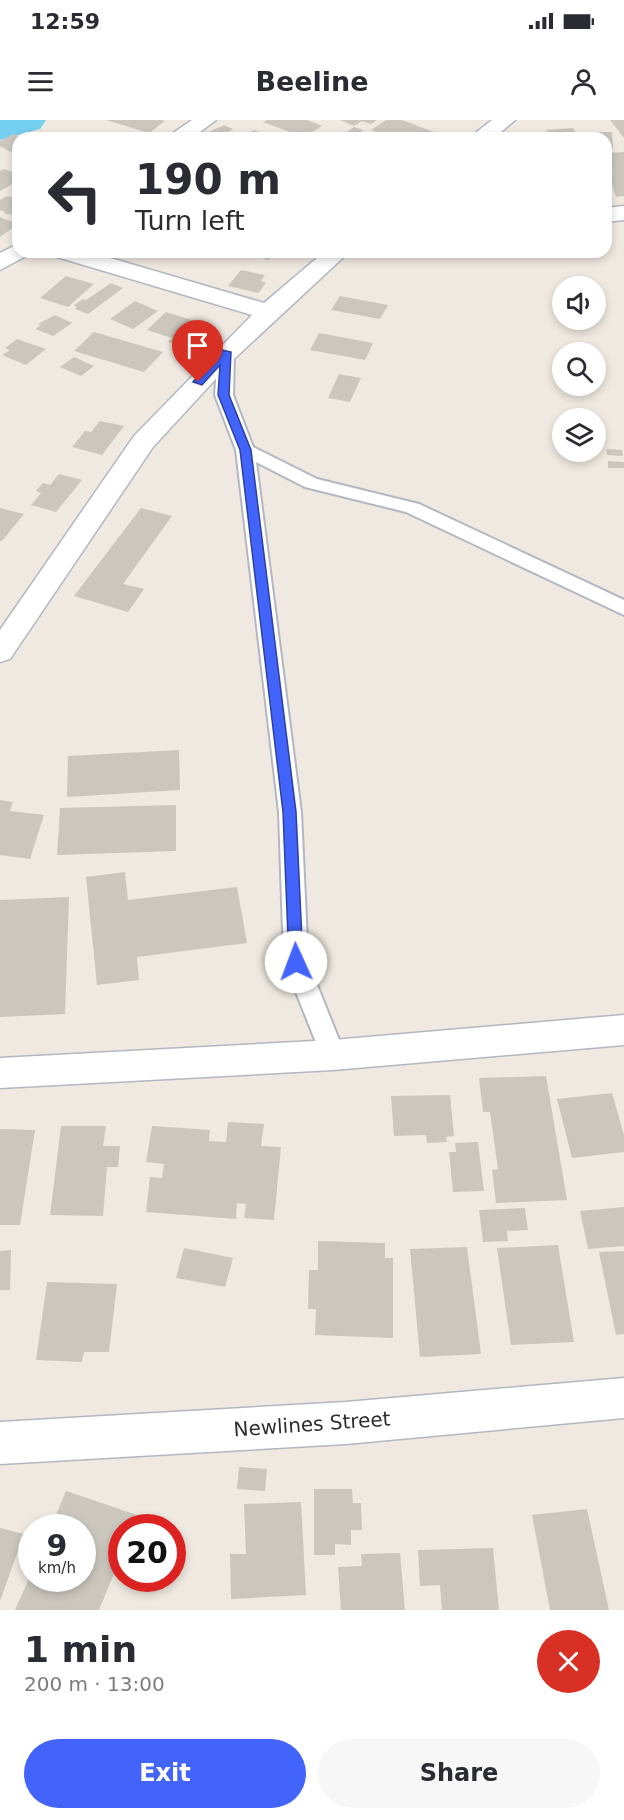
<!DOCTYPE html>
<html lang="en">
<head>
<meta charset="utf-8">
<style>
  :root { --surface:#fff; --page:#f7f7f7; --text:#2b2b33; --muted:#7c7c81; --accent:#4264fb }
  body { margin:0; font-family:"DejaVu Sans",sans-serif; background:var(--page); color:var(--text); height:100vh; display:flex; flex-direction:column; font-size:22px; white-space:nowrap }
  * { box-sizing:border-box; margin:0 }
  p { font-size:20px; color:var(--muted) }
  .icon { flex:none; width:33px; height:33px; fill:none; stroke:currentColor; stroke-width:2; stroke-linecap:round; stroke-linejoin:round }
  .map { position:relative; height:1490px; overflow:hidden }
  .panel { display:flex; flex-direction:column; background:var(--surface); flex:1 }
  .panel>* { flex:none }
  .banner { position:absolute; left:12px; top:12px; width:600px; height:126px; border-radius:18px; box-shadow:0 3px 9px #0003; background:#fff; color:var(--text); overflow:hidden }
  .buttons { position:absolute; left:552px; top:156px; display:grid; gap:12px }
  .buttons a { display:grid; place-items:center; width:54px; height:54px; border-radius:50%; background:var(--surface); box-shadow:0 3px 9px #0003; font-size:30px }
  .speed { position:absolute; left:18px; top:1394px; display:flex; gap:12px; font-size:30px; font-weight:700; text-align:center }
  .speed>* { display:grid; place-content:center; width:78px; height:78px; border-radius:50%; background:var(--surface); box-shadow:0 3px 9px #0003; line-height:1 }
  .speed small { font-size:15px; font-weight:400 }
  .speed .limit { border:9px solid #d22; background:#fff; color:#111 }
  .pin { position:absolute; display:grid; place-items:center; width:51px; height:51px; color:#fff; margin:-62px -26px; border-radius:50% 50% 50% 0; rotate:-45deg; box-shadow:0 0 6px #0007 }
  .pin .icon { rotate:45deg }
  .me { position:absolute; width:66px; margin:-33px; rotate:358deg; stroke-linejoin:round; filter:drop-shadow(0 0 4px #0008) }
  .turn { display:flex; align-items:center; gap:21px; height:126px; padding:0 24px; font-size:27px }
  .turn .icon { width:78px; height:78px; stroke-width:2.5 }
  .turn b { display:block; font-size:42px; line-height:51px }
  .round { display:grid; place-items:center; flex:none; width:63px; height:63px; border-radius:32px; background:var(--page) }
  .head { display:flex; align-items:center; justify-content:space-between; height:102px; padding:0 24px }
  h1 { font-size:36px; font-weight:600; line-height:45px }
  .primary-button { display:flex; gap:12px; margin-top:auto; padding:12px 24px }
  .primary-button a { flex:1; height:69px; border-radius:36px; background:var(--accent); color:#fff; font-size:24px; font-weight:600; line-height:69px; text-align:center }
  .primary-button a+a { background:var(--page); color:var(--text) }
  .status { display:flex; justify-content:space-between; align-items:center; height:42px; padding:0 30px; background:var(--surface); direction:ltr }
  .status svg { height:16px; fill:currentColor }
  header { display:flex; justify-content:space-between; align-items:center; height:78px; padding:0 24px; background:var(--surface); font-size:27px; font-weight:600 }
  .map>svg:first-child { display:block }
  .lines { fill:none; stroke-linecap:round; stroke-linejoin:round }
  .river { fill:#75cff0; fill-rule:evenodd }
  .building { fill:#cbc7bf }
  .service-casing { stroke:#b4b7c1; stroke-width:4 }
  .minor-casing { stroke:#b4b7c1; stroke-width:3 }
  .service { fill:#fff; fill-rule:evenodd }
  .minor { fill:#fff; fill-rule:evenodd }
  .route { fill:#4264fb; stroke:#2b41a3; stroke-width:1.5 }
  .labels { text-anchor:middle; stroke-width:5; stroke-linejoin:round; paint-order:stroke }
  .near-street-label { font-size:20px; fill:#2e2e2e; stroke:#fff }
</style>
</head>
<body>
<div class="status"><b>12:59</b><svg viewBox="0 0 49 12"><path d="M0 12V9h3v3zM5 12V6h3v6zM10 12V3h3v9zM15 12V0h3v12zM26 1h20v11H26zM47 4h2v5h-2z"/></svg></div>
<header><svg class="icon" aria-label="menu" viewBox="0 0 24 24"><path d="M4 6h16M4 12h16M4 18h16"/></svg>Beeline<svg class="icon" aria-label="person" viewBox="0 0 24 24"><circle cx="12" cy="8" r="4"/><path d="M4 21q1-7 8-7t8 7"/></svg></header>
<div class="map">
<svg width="624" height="1490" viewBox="0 0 624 1490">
  <rect width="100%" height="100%" fill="#efe9e1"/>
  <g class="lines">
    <path class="river" d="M0,0H46L40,9L0,20Z"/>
  </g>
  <g class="building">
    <path d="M106,0H162L165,1L149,13Z"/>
    <path d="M267,0H307L322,6L304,17L263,2Z"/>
    <path d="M340,0H377L371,4L362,1L354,6Z"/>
    <path d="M386,0H402L442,15L437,18H397L371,10Z"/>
    <path d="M610,0H624V18Z"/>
    <path d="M224,5L233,9L218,18L200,16Z"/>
    <path d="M354,7L363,10L355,16L345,13Z"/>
    <path d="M573,8L579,18H552L546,10Z"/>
    <path d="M254,10L268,15L262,18H240Z"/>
    <path d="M586,12H612L613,28H606V18H587Z"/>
    <path d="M14,14L18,16L16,35L0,26V21Z"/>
    <path d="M624,32V76L616,77L609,55H613L612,52H606V33Z"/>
    <path d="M4,49L18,54V61L0,71V51Z"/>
    <path d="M7,76L18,79V96L3,93L5,92L0,90V80Z"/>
    <path d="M0,97L18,104L0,117Z"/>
    <path d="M255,132H278L268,140L252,134Z"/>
    <path d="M241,150L265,155L261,161L266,163L258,173L228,166Z"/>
    <path d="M66,156L94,164L68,187L40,178Z"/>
    <path d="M111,163L123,168L88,194L75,189L77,187L74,185L83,179L86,180Z"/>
    <path d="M340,176L388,185L380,199L331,190Z"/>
    <path d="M135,181L158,191L133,209L110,199Z"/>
    <path d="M166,192L214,207L196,225L188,223L184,226L168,222L172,218L147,210Z"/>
    <path d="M55,195L72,203L53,216L35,209L41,205L38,204Z"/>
    <path d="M94,212L163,232L144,252L74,231Z"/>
    <path d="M319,213L373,223L365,240L310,230Z"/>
    <path d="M17,219L46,229L26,245L2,235L10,230L5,228Z"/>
    <path d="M74,237L94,246L81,256L60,247Z"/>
    <path d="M339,254L361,258L350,282L328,278Z"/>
    <path d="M100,301L124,306L102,335L72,327L85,311L91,312Z"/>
    <path d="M606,329L622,330L623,336L607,335Z"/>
    <path d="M608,341L624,342V348H608Z"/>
    <path d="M59,354L82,360L56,392L31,385L41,373L36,371L43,363L50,365Z"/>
    <path d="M0,388L24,394L2,421H0Z"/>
    <path d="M141,388L172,396L123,464L144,469L128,492L74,476Z"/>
    <path d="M179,630L180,670L67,677L68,636Z"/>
    <path d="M0,680L13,682L10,691L44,695L30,739L0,735Z"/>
    <path d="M176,685V731L57,735L60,688Z"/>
    <path d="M125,752L128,780L237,767L247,823L137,837L139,860L97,865L86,757Z"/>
    <path d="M69,777L65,894L0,897V780Z"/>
    <path d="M546,956L567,1080L496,1083L492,1050L498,1049L490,992H483L479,958Z"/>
    <path d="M612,973L624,1015V1032L572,1038L557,979Z"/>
    <path d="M450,975L454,1016L446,1017L447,1022L427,1023L426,1015L394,1016L391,976Z"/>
    <path d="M228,1002L264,1004L261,1026L281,1027L274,1100L244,1098L246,1084L237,1083L236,1099L146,1092L150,1057L162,1058L164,1044L146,1042L152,1006L210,1010L209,1021L226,1022Z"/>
    <path d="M61,1006H106L103,1026H120L118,1047H107L103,1096L50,1095Z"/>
    <path d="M0,1009L35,1010L20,1105H0Z"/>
    <path d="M478,1022L484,1071L453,1072L449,1032H456L455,1023Z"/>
    <path d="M624,1087V1126L588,1129L580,1091Z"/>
    <path d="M525,1088L528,1110L507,1111L508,1121L483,1122L479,1090Z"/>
    <path d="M318,1121L385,1123V1138H393V1218L315,1215L316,1189H308L309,1150H318Z"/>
    <path d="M558,1125L574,1222L511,1225L497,1128Z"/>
    <path d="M467,1127L481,1234L420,1237L410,1129Z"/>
    <path d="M184,1128L233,1138L225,1167L176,1158Z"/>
    <path d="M11,1130L10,1170H0V1131Z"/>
    <path d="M624,1131V1214L616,1215L599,1132Z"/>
    <path d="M47,1162L117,1164L109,1232H84L82,1242L36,1240Z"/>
    <path d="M239,1347L267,1349L265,1371L237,1369Z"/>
    <path d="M314,1369H352L353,1383H361L362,1410H351V1425L335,1424V1435H314Z"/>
    <path d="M66,1371L137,1395L132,1407H122V1434L99,1490H15L32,1452V1458H82V1407H51Z"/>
    <path d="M301,1382L306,1475L231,1479L230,1434H246L244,1384Z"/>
    <path d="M587,1389L609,1490H550L532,1395Z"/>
    <path d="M0,1408L24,1414L0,1481Z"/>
    <path d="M493,1428L499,1490H442L440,1465L420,1466L418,1430Z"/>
    <path d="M400,1433L405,1490H341L338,1447L362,1446L361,1434Z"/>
  </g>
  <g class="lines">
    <g class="service-casing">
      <path id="service" d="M226,228L234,233L233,275L253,327L317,359L419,384L624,480V495L406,392L305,367L256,342L301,692L308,842L345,935L342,942L333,945L324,942L321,935L284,842L279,692L236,330L215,275L218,233Z"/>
    </g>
    <g class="minor-casing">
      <g id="minor">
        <path d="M192,0H216L192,18H166Z"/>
        <path d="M492,0H515L494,18H469Z"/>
        <path d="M624,86V100L606,102V88Z"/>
        <path d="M18,124V132H29L26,136L0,150V133Z"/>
        <path d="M54,132H90L264,183L324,132H349L235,238L153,327L10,539L0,542V510L134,316L252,195L57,137Z"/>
        <path d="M624,895V925L333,950L0,968V938L333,920Z"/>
        <path d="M624,1258V1298L346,1324L0,1344V1302L346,1282Z"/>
      </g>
    </g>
    <use href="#service" class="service"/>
    <use href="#minor" class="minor"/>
  </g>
  <path class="route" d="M222,230L231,232L229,275L251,330L296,692L303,842L296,848L289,842L283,692L240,330L218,275L220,245L202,265L193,262Z"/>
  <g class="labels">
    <g class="near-street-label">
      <text transform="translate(312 1304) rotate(-4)" y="7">Newlines Street</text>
    </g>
  </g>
</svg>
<div class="buttons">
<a><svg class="icon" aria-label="sound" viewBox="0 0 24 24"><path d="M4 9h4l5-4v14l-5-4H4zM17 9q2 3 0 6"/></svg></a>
<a><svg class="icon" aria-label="search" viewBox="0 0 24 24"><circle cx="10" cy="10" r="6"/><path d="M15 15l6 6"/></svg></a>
<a><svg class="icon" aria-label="layers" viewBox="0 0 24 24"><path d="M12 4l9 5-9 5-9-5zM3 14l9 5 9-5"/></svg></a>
</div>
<div class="speed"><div>9<small>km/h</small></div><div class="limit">20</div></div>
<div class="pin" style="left:198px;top:262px;background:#d93025"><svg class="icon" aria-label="arrive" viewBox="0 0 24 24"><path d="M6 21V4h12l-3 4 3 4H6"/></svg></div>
<svg class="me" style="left:296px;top:842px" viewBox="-20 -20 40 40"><circle r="19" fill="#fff"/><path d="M0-13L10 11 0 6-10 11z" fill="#4264fb"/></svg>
<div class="banner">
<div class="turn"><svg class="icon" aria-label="left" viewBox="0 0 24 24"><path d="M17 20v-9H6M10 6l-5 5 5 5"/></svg><div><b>190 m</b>Turn left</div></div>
</div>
</div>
<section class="panel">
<div class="head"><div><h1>1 min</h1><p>200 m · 13:00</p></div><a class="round" style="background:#d93025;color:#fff"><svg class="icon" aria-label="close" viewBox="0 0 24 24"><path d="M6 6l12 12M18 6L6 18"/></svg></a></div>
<div class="primary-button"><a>Exit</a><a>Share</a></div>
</section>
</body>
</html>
